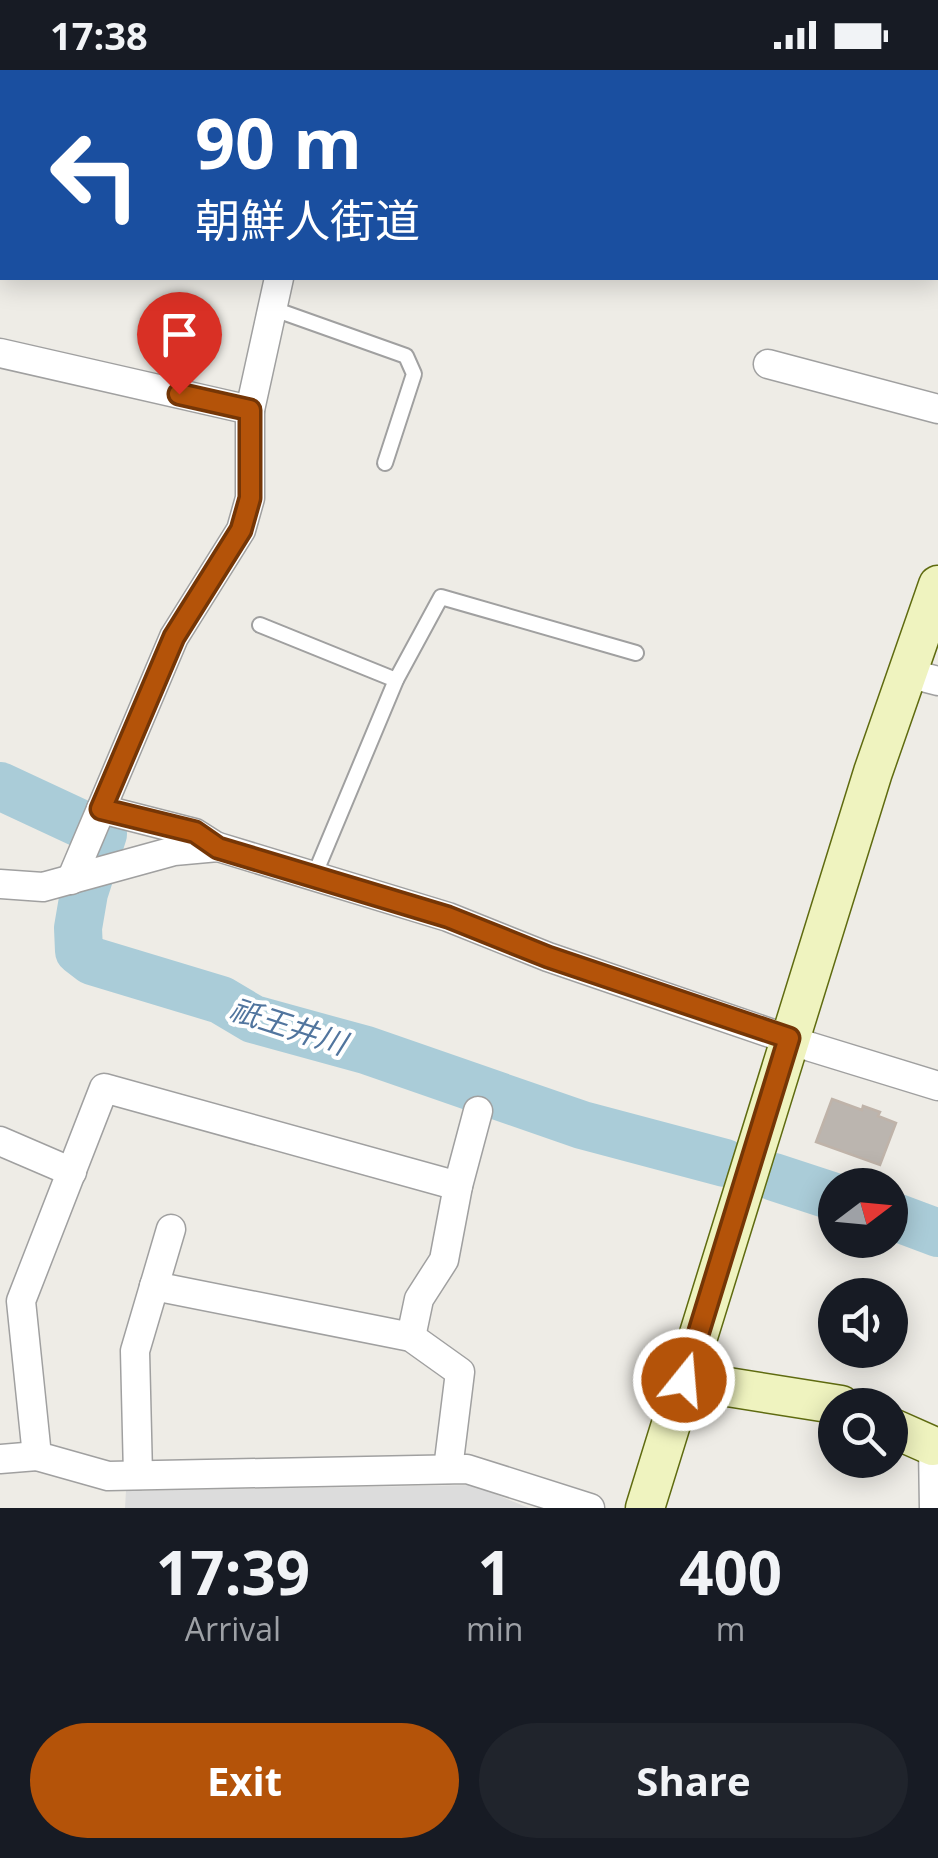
<!DOCTYPE html>
<html lang="en">
<head>
<meta charset="utf-8">
<style>
  :root { --surface:#171b24; --page:#20242c; --text:#f1f3f6; --muted:#9ea1a6; --accent:#b45309 }
  body { margin:0; font-family:"Open Sans","Noto Sans JP",sans-serif; background:var(--page); color:var(--text); height:100vh; display:flex; flex-direction:column; font-size:38px; white-space:nowrap }
  * { box-sizing:border-box; margin:0 }
  p { font-size:32px; color:var(--muted) }
  .icon { flex:none; width:55px; height:55px; fill:none; stroke:currentColor; stroke-width:2; stroke-linecap:round; stroke-linejoin:round }
  .map { position:relative; height:1438px; overflow:hidden }
  .sheet { display:flex; flex-direction:column; background:var(--surface); flex:1 }
  .sheet>* { flex:none }
  .hud { position:absolute; left:0px; top:0px; width:940px; height:210px; box-shadow:0 5px 25px #0003; background:#1a4fa0; color:#fff; overflow:hidden }
  .needle { width:65px; rotate:74deg }
  .buttons { position:absolute; left:818px; top:1098px; display:grid; gap:20px }
  .buttons a { display:grid; place-items:center; width:90px; height:90px; border-radius:50%; background:var(--surface); box-shadow:0 5px 25px #0003; font-size:50px }
  .pin { position:absolute; display:grid; place-items:center; width:85px; height:85px; color:#fff; margin:-102px -42px; border-radius:50% 50% 50% 0; rotate:-45deg; box-shadow:0 0 10px #0007 }
  .pin .icon { rotate:45deg }
  .me { position:absolute; width:110px; margin:-55px; rotate:17deg; stroke-linejoin:round; filter:drop-shadow(0 0 8px #0008) }
  .turn { display:flex; align-items:center; gap:35px; height:210px; padding:0 30px; font-size:45px }
  .turn .icon { width:130px; height:130px; stroke-width:2.5 }
  .turn b { display:block; font-size:70px; line-height:85px }
  .eta { display:flex; justify-content:space-evenly; align-items:center; height:170px; text-align:center }
  .eta b { font-size:60px; font-weight:700; line-height:70px }
  .action { display:flex; gap:20px; margin-top:auto; padding:20px 30px }
  .action a { flex:1; height:115px; border-radius:60px; background:var(--accent); color:#fff; font-size:40px; font-weight:700; line-height:115px; text-align:center }
  .action a+a { background:var(--page); color:var(--text) }
  .status { display:flex; justify-content:space-between; align-items:center; height:70px; padding:0 50px; background:var(--surface); direction:ltr }
  .status svg { height:28px; fill:currentColor }
  .map>svg:first-child { display:block }
  .residential { fill:#dcdcdc }
  .lines { fill:none; stroke-linecap:round; stroke-linejoin:round }
  .river { stroke:#aaccd8; stroke-width:48 }
  .building { fill:#bbb5af; stroke:#bfb3a9; stroke-width:2.5 }
  .lane-casing { stroke:#a0a0a0; stroke-width:18 }
  .street-casing { stroke:#a0a0a0; stroke-width:31 }
  .secondary-casing { stroke:#5f6b10; stroke-width:41 }
  .primary-casing { stroke:#8a650f; stroke-width:46 }
  .lane { stroke:#fff; stroke-width:14 }
  .street { stroke:#fff; stroke-width:28 }
  .secondary { stroke:#eff3bf; stroke-width:38 }
  .primary { stroke:#f3d4a6; stroke-width:42 }
  .route-casing { stroke:#753606; stroke-width:25 }
  .route { stroke:#b45309; stroke-width:18 }
  .labels { text-anchor:middle; stroke-width:8; stroke-linejoin:round; paint-order:stroke }
  .water-label { font-size:30px; font-style:italic; fill:#51759e; stroke:#fff }
</style>
</head>
<body>
<div class="status"><b>17:38</b><svg viewBox="0 0 49 12"><path d="M0 12V9h3v3zM5 12V6h3v6zM10 12V3h3v9zM15 12V0h3v12zM26 1h20v11H26zM47 4h2v5h-2z"/></svg></div>
<div class="map">
<svg width="938" height="1438" viewBox="0 0 938 1438">
  <rect width="100%" height="100%" fill="#eeece6"/>
  <path class="residential" d="M473,1415L529,1438H125L126,1421Z"/>
  <g class="lines">
    <g class="river">
      <path d="M203,2L213,0"/>
      <path d="M0,8H2"/>
      <path d="M0,716L103,764L84,823L78,858L79,881L92,891L221,930L253,949L366,980L582,1055L725,1093"/>
      <path d="M774,1107L835,1127"/>
      <path d="M890,1145L938,1163"/>
    </g>
  </g>
  <path class="building" d="M832,1029L862,1040L863,1036L880,1042L878,1046L896,1053L880,1095L816,1072Z"/>
  <g class="lines">
    <g class="lane-casing">
      <g id="lane">
        <path d="M271,238L406,286L414,304L385,393"/>
        <path d="M260,555L396,610"/>
        <path d="M314,806L396,610L441,527L636,583"/>
      </g>
    </g>
    <g class="street-casing">
      <g id="street">
        <path d="M380,2L381,0"/>
        <path d="M0,283L250,340"/>
        <path d="M768,294L938,339"/>
        <path d="M907,603L938,611"/>
        <path d="M101,739L195,763L217,777"/>
        <path d="M71,810L174,567L241,460L250,428V340L279,208"/>
        <path d="M0,814L43,817L174,781L218,777L448,847L548,887L811,977L938,1016"/>
        <path d="M0,1071L72,1102"/>
        <path d="M458,1116L478,1041"/>
        <path d="M154,1216L411,1267L460,1302L448,1399"/>
        <path d="M411,1267L419,1229L444,1190L458,1116L104,1018L21,1231L37,1386L108,1406L467,1399L590,1438"/>
        <path d="M0,1389L37,1386"/>
        <path d="M138,1405L135,1281L171,1159"/>
        <path d="M934,1438L933,1376L938,1378"/>
      </g>
    </g>
    <g class="secondary-casing">
      <g id="secondary">
        <path d="M684,1310L841,1335"/>
        <path d="M890,1357L933,1376"/>
        <path d="M645,1438L873,702L938,515"/>
      </g>
    </g>
    <g class="primary-casing">
      <path id="primary" d="M666,0L674,2"/>
    </g>
    <use href="#lane" class="lane"/>
    <use href="#street" class="street"/>
    <use href="#secondary" class="secondary"/>
    <use href="#primary" class="primary"/>
  </g>
  <g class="lines">
    <g class="route-casing">
      <path id="route" d="M179,324L250,340V428L241,460L174,567L101,739L195,762L218,778L448,847L548,887L789,968L684,1310"/>
    </g>
    <use href="#route" class="route"/>
  </g>
  <g class="labels">
    <g class="water-label">
      <text transform="translate(288 957) rotate(18)" y="10">祇王井川</text>
    </g>
  </g>
</svg>
<div class="buttons">
<a><svg class="needle" viewBox="-14 -14 28 28"><path d="M0-13l5 13h-10z" fill="#e53935"/><path d="M0 13l5-13h-10z" fill="#9ea1a6"/></svg></a>
<a><svg class="icon" aria-label="sound" viewBox="0 0 24 24"><path d="M4 9h4l5-4v14l-5-4H4zM17 9q2 3 0 6"/></svg></a>
<a><svg class="icon" aria-label="search" viewBox="0 0 24 24"><circle cx="10" cy="10" r="6"/><path d="M15 15l6 6"/></svg></a>
</div>
<div class="pin" style="left:179px;top:324px;background:#d93025"><svg class="icon" aria-label="arrive" viewBox="0 0 24 24"><path d="M6 21V4h12l-3 4 3 4H6"/></svg></div>
<svg class="me" style="left:684px;top:1310px" viewBox="-20 -20 40 40"><circle r="17" fill="#b45309" stroke="#fff" stroke-width="3"/><path d="M0-11L8 9 0 5-8 9z" fill="#fff"/></svg>
<div class="hud">
<div class="turn"><svg class="icon" aria-label="left" viewBox="0 0 24 24"><path d="M17 20v-9H6M10 6l-5 5 5 5"/></svg><div><b>90 m</b>朝鮮人街道</div></div>
</div>
</div>
<section class="sheet">
<div class="eta">
<div><b>17:39</b><p>Arrival</p></div>
<div><b>1</b><p>min</p></div>
<div><b>400</b><p>m</p></div>
</div>
<div class="action"><a>Exit</a><a>Share</a></div>
</section>
</body>
</html>
